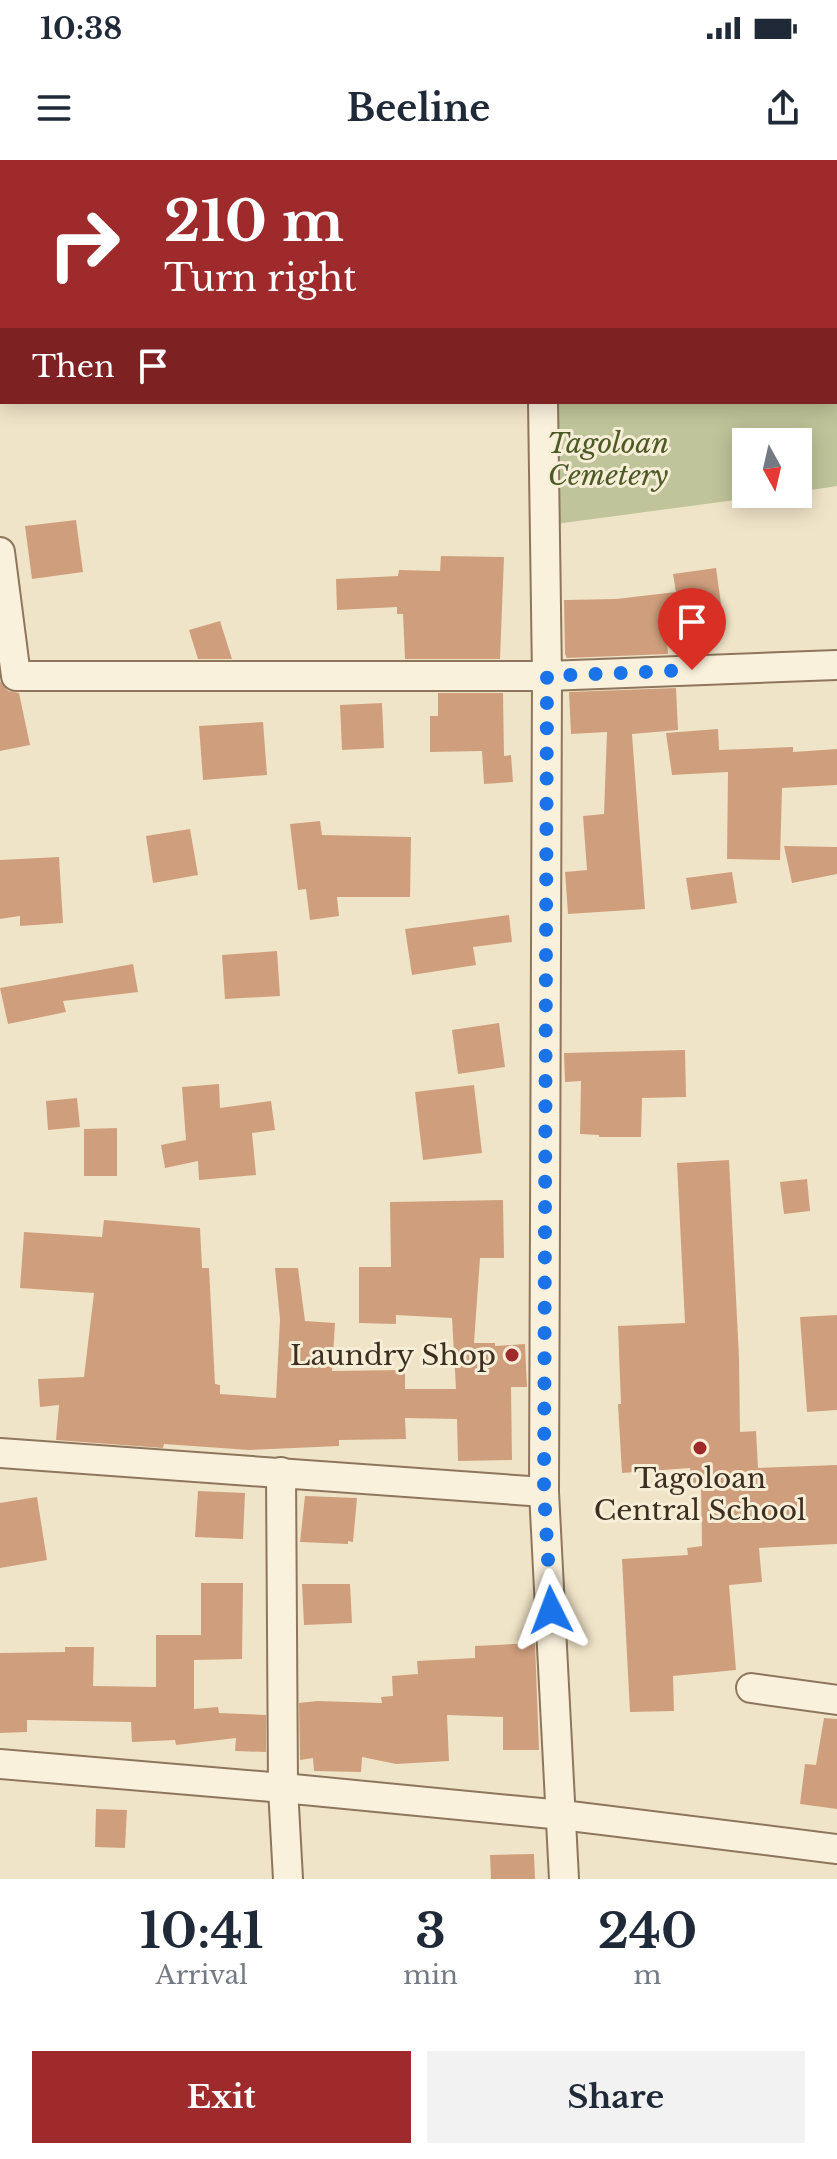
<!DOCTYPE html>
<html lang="en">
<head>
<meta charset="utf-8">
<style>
  :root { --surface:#fff; --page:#f2f2f3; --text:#1f2937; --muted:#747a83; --accent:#9e2a2b }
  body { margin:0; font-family:"Libre Baskerville",serif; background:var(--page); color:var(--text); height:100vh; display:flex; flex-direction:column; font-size:30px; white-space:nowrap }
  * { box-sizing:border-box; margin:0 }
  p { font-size:26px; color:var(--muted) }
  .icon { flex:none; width:44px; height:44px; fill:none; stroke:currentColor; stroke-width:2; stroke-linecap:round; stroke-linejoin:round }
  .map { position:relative; height:1719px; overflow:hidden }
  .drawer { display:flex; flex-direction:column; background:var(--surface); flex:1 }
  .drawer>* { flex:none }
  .guide { position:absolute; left:0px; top:0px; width:838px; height:244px; box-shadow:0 4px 20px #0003; background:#9e2a2b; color:#fff; overflow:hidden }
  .needle { width:52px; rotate:172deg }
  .tools { position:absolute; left:732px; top:268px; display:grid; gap:16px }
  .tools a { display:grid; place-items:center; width:80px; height:80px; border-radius:0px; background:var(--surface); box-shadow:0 4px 20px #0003; font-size:40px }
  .pin { position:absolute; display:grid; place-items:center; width:68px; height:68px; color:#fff; margin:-82px -34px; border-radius:50% 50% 50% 0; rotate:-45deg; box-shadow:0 0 8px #0007 }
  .pin .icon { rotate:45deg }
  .me { position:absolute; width:88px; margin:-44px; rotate:357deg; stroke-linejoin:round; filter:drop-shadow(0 0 6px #0008) }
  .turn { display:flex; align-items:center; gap:28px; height:168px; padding:0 32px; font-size:36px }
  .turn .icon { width:104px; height:104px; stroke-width:2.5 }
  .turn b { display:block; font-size:56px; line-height:68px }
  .then { display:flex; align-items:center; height:76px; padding:0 32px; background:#0003; gap:16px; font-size:30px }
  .eta { display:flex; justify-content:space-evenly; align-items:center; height:136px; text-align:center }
  .eta b { font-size:48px; font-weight:700; line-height:56px }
  .primary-button { display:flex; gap:16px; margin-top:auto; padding:16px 32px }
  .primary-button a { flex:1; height:92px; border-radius:0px; background:var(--accent); color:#fff; font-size:32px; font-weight:700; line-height:92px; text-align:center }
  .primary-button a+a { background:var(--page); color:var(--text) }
  .status { display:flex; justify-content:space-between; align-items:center; height:56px; padding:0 40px; background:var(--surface); direction:ltr }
  .status svg { height:22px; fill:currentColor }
  header { display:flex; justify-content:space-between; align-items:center; height:104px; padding:0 32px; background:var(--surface); font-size:36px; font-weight:700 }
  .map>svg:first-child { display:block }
  .cemetery { fill:#bfc49a }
  .building { fill:#cf9f7d }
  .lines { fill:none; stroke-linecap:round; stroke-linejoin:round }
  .minor-casing { stroke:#8d765c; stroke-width:32 }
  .minor { stroke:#faf1dc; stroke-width:28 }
  .route { stroke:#1a73e8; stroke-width:14; stroke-dasharray:0 25.2 }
  .poi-dot { fill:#9e2a2b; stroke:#f7eed8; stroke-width:3 }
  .labels { text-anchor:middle; stroke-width:6; stroke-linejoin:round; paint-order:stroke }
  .park-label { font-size:28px; font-style:italic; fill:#4d5a26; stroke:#f7eed8 }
  .poi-label { font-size:28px; fill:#3d2e20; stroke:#f7eed8; text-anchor:end }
</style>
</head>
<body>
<div class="status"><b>10:38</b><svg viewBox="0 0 49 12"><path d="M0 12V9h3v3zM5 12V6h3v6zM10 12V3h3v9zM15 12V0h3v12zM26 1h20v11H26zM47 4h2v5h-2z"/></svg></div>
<header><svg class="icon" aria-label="menu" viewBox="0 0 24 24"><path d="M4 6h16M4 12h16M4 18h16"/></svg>Beeline<svg class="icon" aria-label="share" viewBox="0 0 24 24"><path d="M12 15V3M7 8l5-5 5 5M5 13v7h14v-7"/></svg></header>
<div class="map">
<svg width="837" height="1719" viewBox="0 0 837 1719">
  <rect width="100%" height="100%" fill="#f0e4c8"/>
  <path class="cemetery" d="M544,0H837V326L798,332V282H746V334H780L548,365L547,242H836V2Z"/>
  <g class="building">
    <path d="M76,360L83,412L32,419L25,366Z"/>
    <path d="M441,396L504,397L500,499H405L403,454H397V447L337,450L336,419L398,416L399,410L440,411Z"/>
    <path d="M716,408L722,451L665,459L668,494L567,498L565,494L564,440L616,439L676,432L673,414Z"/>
    <path d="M220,461L232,499H198L189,470Z"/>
    <path d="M0,521L8,531L19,533L30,585L0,591Z"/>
    <path d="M676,528L678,570L632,574L645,749L568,754L565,712L587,710L583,656L604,654L607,572L571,574L569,532Z"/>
    <path d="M438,533H503L504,596L511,595L513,622L484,624L482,591L430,592V556H438Z"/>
    <path d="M382,543L384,588L342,590L340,545Z"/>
    <path d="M263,562L267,615L203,620L199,566Z"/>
    <path d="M718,569L719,590L793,587V592L837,589V625L782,628L780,700L727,699L728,612L672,615L666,573Z"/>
    <path d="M320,661L322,675L411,677L410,737H337L339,756L310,760L306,729L298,730L290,664Z"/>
    <path d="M190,669L198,715L153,723L146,676Z"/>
    <path d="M784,686L837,687V714L792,723Z"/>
    <path d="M59,697L63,763L20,766V756L0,759V700Z"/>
    <path d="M732,712L737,743L691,750L686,718Z"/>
    <path d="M509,755L512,782L473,787L476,805L412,815L405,769Z"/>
    <path d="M277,791L280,836L225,839L222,795Z"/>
    <path d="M133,804L138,832L63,841L66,852L8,864L0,828Z"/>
    <path d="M499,863L505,907L458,914L452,870Z"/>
    <path d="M685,890L686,937L642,938L641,977H599V975L580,974L581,921L565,922L564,893Z"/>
    <path d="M219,924L220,948L271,941L275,970L252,973L256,1015L199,1020L198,1001L165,1008L161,985L186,980L182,927Z"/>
    <path d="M474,925L482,993L423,1000L415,932Z"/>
    <path d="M77,938L80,967L48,970L46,941Z"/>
    <path d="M117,968V1016H84V969Z"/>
    <path d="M729,1000L739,1197L740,1272L756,1271L758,1308L837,1305V1384L759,1388L762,1422L729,1425L736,1510L673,1516L674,1551L630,1552L622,1399L688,1395L687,1388L702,1386L701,1325L691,1326L690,1308L622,1313L618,1244H621L618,1166L685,1163L677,1003Z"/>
    <path d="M807,1019L810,1051L784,1054L780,1022Z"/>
    <path d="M503,1040L504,1098H480L474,1183H495V1186L525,1184L527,1227H511L512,1300L458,1301L457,1259L405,1258L406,1279L339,1280V1286L249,1290L164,1284L163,1288L56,1280L59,1245L40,1247L38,1219L84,1217L94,1133L20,1128L24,1072L102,1077L104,1060L200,1068L202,1108H209L215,1224L220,1225V1234L276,1238L280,1159L275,1108H298L305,1161L335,1163L332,1211L405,1210V1229H456L452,1158L396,1155V1164L359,1163V1107H391L390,1042Z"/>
    <path d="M837,1155V1250L807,1252L800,1157Z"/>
    <path d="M198,1331L245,1333L243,1379L195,1377Z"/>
    <path d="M305,1336L357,1338L353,1382L348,1381V1384L300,1382Z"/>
    <path d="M37,1337L47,1400L0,1408V1343Z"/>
    <path d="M201,1423H243L242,1499L194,1500V1549L218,1547L219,1553L266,1555V1592L235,1591L236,1578L176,1585L175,1580L132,1582L131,1562L27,1560V1572L0,1573V1493L65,1492V1487H94L93,1526L156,1527V1475H201Z"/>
    <path d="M302,1424H350L352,1463L304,1465Z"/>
    <path d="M535,1483L539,1590H503V1557L447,1555L449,1601L396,1604L362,1597L361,1612L314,1611L313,1598L300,1600L299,1543L317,1541L382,1543L381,1537L393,1536L392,1516L418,1514L417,1501L475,1498V1486Z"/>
    <path d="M824,1558L837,1559V1649L800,1644L805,1604L816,1605Z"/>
    <path d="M96,1649L127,1650L125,1688L95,1687Z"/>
    <path d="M534,1694L535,1719H491L490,1695Z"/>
  </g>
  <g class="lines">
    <g class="minor-casing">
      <g id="minor">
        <path d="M540,0V2"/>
        <path d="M543,242L547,516L544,1332L564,1719"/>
        <path d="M0,392L16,516H547L837,505"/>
        <path d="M0,1293L544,1332"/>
        <path d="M281,1312L283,1628L288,1719"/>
        <path d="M751,1528L837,1540"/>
        <path d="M0,1604L283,1628L562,1655L837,1689"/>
      </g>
    </g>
    <use href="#minor" class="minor"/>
  </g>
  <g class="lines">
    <path class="route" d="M551,1450L544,1332L547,516L692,510"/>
  </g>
  <g class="poi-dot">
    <circle cx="512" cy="1195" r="8"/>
    <circle cx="700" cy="1288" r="8"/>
  </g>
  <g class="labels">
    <g class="park-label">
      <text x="608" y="293">Tagoloan<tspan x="608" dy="32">Cemetery</tspan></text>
    </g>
    <g class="poi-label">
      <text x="496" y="1205">Laundry Shop</text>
      <text x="700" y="1328" text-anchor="middle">Tagoloan<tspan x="700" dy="32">Central School</tspan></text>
    </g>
  </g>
</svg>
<div class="tools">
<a><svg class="needle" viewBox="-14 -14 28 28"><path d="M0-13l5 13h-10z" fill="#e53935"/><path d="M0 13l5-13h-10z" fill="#747a83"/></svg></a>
</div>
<div class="pin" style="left:692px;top:510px;background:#d93025"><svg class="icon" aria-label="arrive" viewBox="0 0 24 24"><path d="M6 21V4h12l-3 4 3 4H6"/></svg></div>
<svg class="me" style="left:551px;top:1450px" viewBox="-20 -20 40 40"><path d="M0-17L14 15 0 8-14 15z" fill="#1a73e8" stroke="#fff" stroke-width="4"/></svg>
<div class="guide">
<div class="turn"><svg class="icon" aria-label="right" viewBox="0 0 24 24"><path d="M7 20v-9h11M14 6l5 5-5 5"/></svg><div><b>210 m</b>Turn right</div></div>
<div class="then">Then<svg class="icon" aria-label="arrive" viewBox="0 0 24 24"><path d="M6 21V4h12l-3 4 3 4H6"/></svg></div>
</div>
</div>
<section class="drawer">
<div class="eta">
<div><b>10:41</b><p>Arrival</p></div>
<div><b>3</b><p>min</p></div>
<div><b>240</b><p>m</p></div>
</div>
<div class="primary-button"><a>Exit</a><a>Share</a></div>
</section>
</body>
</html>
